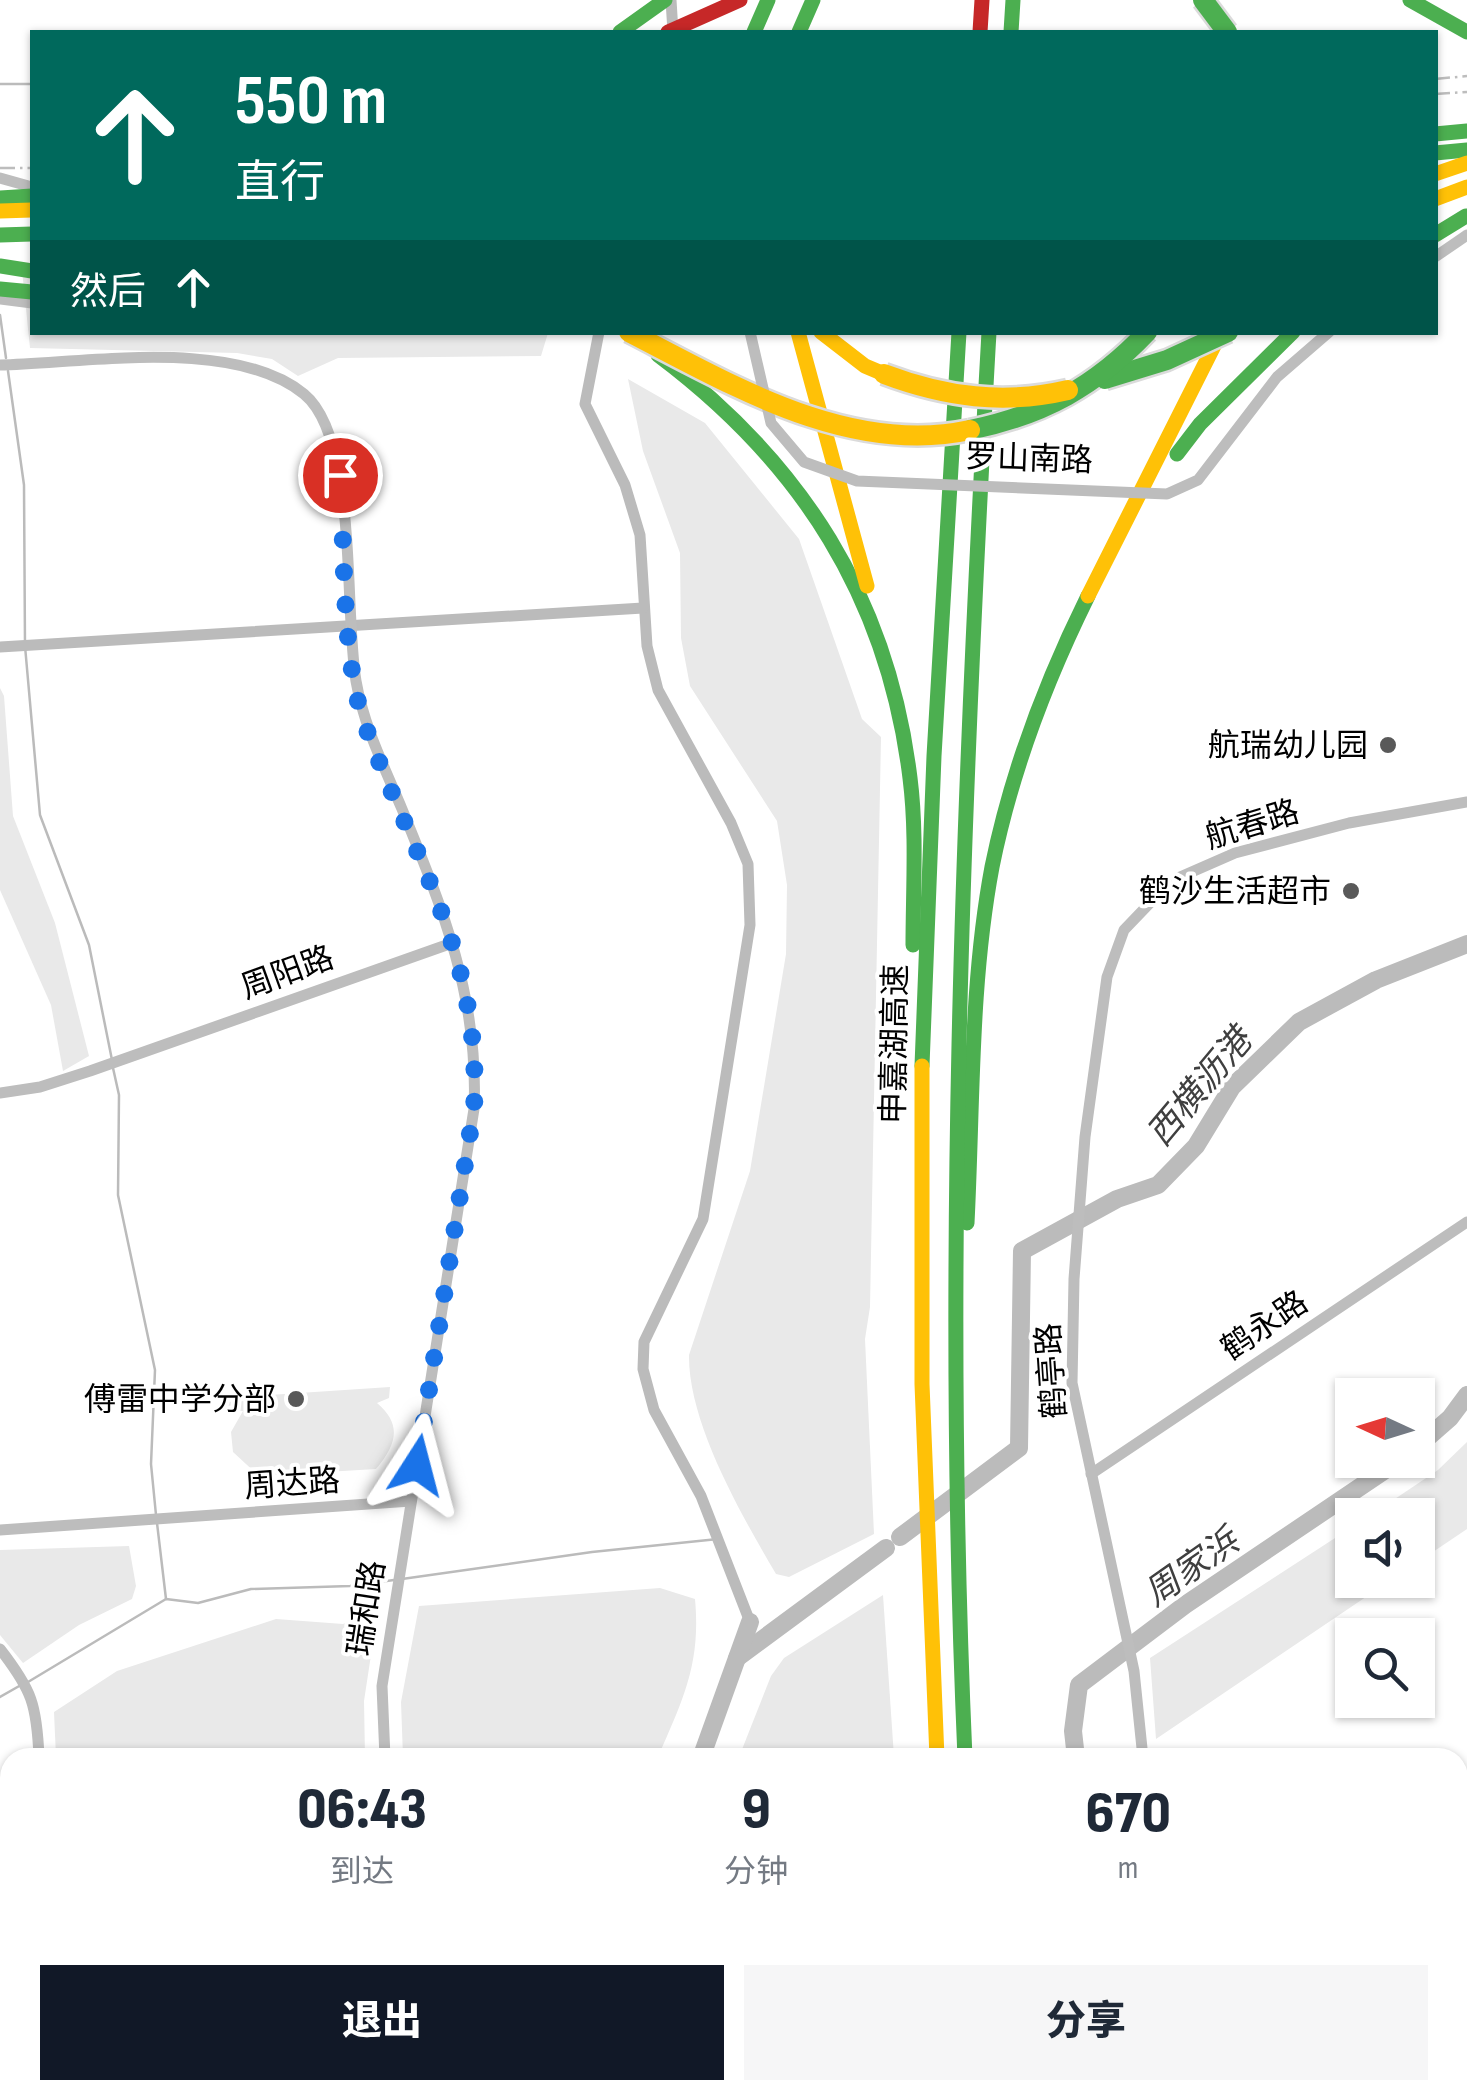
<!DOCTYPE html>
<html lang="zh">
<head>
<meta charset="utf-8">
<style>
  :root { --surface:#fff; --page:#f6f6f7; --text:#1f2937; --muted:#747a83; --accent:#111827 }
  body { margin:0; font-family:"Sofia Sans Condensed","Noto Sans SC",sans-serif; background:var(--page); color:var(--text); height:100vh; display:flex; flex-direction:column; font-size:38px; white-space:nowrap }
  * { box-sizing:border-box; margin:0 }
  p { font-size:32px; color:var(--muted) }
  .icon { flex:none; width:55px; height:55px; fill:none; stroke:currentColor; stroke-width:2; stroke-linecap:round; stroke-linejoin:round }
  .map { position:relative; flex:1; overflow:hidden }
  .details { position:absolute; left:0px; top:1748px; width:1468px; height:352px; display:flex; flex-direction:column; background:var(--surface); border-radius:30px 30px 0 0; box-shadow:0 2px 8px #0004 }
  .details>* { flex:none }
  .guide { position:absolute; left:30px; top:30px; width:1408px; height:305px; border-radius:0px; box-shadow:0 2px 8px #0004; background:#00695c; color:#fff; overflow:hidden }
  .needle { width:65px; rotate:274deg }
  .fabs { position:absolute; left:1335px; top:1378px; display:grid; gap:20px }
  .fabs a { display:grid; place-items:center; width:100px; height:100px; border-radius:0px; background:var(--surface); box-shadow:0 2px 8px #0004; font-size:50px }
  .pin { position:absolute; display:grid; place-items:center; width:85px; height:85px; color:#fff; margin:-42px; border:5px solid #fff; border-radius:50%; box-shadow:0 2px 10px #0007 }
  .me { position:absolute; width:110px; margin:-55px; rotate:9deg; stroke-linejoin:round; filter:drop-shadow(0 0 8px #0008) }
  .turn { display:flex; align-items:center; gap:35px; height:210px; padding:0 40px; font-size:45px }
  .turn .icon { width:130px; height:130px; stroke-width:2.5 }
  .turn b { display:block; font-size:70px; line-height:85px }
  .then { display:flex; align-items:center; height:95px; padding:0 40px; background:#0003; gap:20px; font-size:38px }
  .eta { display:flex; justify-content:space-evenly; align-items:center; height:170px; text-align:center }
  .eta b { font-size:60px; font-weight:800; line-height:70px }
  .primary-button { display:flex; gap:20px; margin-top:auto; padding:20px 40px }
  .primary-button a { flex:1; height:115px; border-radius:0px; background:var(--accent); color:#fff; font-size:40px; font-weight:800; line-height:115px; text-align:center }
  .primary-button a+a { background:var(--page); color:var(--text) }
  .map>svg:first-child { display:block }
  .green { fill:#e9e9e9 }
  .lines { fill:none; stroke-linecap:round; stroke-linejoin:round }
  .stream { stroke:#bbb; stroke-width:2.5 }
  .canal { stroke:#bbb; stroke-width:11 }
  .river { stroke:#bbb; stroke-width:18 }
  .street { stroke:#bdbdbd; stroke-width:11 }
  .fast { stroke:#4caf50; stroke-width:15 }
  .slow { stroke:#ffc107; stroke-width:15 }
  .jam { stroke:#c62828; stroke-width:15 }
  .rail { stroke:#bdbdbd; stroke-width:2.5; stroke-dasharray:15 5 2.5 5; stroke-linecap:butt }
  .fast-bridge-casing { stroke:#dbdbdb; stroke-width:25; stroke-linecap:butt }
  .slow-bridge-casing { stroke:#dbdbdb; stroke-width:25; stroke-linecap:butt }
  .street-bridge { stroke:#bdbdbd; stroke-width:11 }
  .fast-bridge { stroke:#4caf50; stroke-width:20 }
  .slow-bridge { stroke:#ffc107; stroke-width:20 }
  .route { stroke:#1a73e8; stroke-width:18; stroke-dasharray:0 32.4 }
  .poi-dot { fill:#595959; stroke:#fff; stroke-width:4 }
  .labels { text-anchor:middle; stroke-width:8; stroke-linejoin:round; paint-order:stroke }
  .street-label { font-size:32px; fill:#000; stroke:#fff }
  .poi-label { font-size:32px; fill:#000; stroke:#fff; text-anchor:end }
  .water-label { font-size:35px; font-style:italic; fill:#3f3f3f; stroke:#fff }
</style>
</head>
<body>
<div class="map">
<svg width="1467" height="2099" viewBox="0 0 1467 2099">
  <rect width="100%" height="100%" fill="#fff"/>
  <g class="green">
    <path d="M22,270H32V332L548,333L541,356L338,358L298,376L272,359L237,353L30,348Z"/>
    <path d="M628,379L705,423L799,539L862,719L881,737L870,1307L865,1339L874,1534L789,1577L776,1574C742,1516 688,1423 689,1355L750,1171L786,954L787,885L777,821L690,686L681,638L680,553L643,451Z"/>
    <path d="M0,688L4,696L13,816L55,923L89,1056L63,1071L51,1005L0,890Z"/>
    <path d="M390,1387L389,1398L377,1403C403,1425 396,1445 376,1469L259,1476L233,1452L231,1432L243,1411L225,1410V1398Z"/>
    <path d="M1467,1442V1529L1418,1562V1515H1371L1438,1470Z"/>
    <path d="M1352,1527V1580H1391L1156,1739L1150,1658Z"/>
    <path d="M129,1546L136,1586L132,1599L79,1625L23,1663L0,1635V1550Z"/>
    <path d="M660,1588L695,1599C701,1664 683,1699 658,1757H403L401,1702L419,1606Z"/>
    <path d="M883,1595L894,1757H739L771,1676L784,1658Z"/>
    <path d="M378,1609L364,1701L365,1757H56L54,1712L117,1671L276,1619L343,1624Z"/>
  </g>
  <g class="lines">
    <g class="stream">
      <path d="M0,84H32"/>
      <path d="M0,315L6,358"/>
      <path d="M8,371L24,485L25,646L40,815L89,945L112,1060"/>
      <path d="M113,1068L119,1095L118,1195L155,1370L151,1464L156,1515"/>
      <path d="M157,1523L166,1599"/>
      <path d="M402,1579L592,1552L718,1539"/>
      <path d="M28,1682L166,1599L198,1603L251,1589L350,1586L394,1580"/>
      <path d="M0,1697L21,1685"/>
    </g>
    <g class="canal">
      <path d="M671,0L673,32"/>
      <path d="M599,332L585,404L625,485L640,535L647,646L658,690L731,823L748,864L750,925L703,1219L644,1342L643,1369L654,1410L701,1496L750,1622"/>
      <path d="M0,647L643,608"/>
      <path d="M0,2076H10"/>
    </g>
    <g class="river">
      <path d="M1418,1446L1450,1418L1467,1395"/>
      <path d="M900,1537L1019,1448L1022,1251L1117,1199L1158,1185L1196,1146L1232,1087L1299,1022L1376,980L1467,944"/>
      <path d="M737,1658L886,1548"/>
      <path d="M701,1758L750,1622"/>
      <path d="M1076,1758L1073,1731L1079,1685L1185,1605L1400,1460"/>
      <path d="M1458,2004L1467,2003"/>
      <path d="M746,2092L760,2090"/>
    </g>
    <g class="street">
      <path d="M0,178L32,187"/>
      <path d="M1435,257L1467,235"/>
      <path d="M0,299L32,303"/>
      <path d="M0,365C86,363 234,337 304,394C358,438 344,611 356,681C364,727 384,766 402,809C443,909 479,998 474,1109L382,1686L385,1758"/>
      <path d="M0,1093L40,1087L90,1071L455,942"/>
      <path d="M1091,1474L1467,1222"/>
      <path d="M0,1530L411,1501"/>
      <path d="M0,1649C32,1690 37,1705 39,1758"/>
      <path d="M1143,1758L1134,1671L1072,1383L1074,1279L1085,1137L1107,977L1124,930L1171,881L1235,853L1349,823L1467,802"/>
      <path d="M44,2090V2099"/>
      <path d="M403,2090L404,2099"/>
      <path d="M1171,2090L1172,2099"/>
    </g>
    <g class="fast">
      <path d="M1410,0L1467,32"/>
      <path d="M620,32L665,0"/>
      <path d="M754,32L768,0"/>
      <path d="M799,32L813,0"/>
      <path d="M1011,32L1013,0"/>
      <path d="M1435,134L1467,131"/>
      <path d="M1435,153L1467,150"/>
      <path d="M0,198L32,196"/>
      <path d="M0,235L32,234"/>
      <path d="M1435,235L1466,216"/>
      <path d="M0,266L32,271"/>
      <path d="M0,289L32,292"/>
      <path d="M658,355C802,463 888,598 910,778C917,833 913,890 913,945"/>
      <path d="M1177,454L1200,424L1293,332"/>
      <path d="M922,1066L934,756L959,332"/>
      <path d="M967,1223C973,1105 970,984 992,867C1011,773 1046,681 1088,596"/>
      <path d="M965,1758C944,1282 962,808 989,332"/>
      <path d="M0,1879L10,1880"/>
      <path d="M0,1892L10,1893"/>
      <path d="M965,2090L966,2099"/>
      <path d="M994,2090L995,2099"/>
    </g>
    <g class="slow">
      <path d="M1435,174L1467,163"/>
      <path d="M1435,199L1467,187"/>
      <path d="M0,211L32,210"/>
      <path d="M798,332L867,586"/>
      <path d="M821,332L865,366L884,374"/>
      <path d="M1088,596L1221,332"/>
      <path d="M922,1066V1384L937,1758"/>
      <path d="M1458,1896L1467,1895"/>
      <path d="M1458,1912L1467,1911"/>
    </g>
    <g class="jam">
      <path d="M668,32L740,0"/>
      <path d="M980,32L982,0"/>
    </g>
    <g class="rail">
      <path d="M1435,79L1467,76"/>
      <path d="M1435,94L1467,92"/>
      <path d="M0,168H32"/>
    </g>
    <g class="fast-bridge-casing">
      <g id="fast-bridge">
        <path d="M1203,0L1227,32"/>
        <path d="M1105,379L1167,360L1228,332"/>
        <path d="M970,430C1043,415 1096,386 1147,332"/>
      </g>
    </g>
    <g class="slow-bridge-casing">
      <g id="slow-bridge">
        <path d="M629,332C732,385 849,456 970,430"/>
        <path d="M884,374C945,397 1004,405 1068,390"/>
      </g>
    </g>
    <path class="street-bridge" d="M750,332L771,423L804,462L857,481L1167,494L1198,480L1277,377L1329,332"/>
    <use href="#fast-bridge" class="fast-bridge"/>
    <use href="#slow-bridge" class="slow-bridge"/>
  </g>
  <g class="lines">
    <path class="route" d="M340,475C345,547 341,659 365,725C414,859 482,958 474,1108L417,1465"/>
  </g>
  <g class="poi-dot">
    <circle cx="1388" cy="745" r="10"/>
    <circle cx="1351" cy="891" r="10"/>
    <circle cx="296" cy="1399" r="10"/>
  </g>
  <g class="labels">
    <g class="street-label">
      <text transform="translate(1029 458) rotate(2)" y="11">罗山南路</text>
      <text transform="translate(1252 824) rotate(-17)" y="11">航春路</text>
      <text transform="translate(287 972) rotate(-20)" y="11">周阳路</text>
      <text transform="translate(894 1044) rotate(-89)" y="11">申嘉湖高速</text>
      <text transform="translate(1264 1325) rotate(-34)" y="11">鹤永路</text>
      <text transform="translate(1051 1371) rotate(-94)" y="11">鹤亭路</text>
      <text transform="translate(292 1483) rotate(-4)" y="11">周达路</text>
      <text transform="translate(366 1608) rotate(-81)" y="11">瑞和路</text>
    </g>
    <g class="poi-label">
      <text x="1368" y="756">航瑞幼儿园</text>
      <text x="1331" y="902">鹤沙生活超市</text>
      <text x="276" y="1410">傅雷中学分部</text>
    </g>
    <g class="water-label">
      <text transform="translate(1199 1087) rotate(-50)" y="12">西横沥港</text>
      <text transform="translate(1191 1567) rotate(-35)" y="12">周家浜</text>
    </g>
  </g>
</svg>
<div class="fabs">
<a><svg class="needle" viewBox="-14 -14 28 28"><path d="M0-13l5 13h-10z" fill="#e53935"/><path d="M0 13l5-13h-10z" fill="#747a83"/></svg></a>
<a><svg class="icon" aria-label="sound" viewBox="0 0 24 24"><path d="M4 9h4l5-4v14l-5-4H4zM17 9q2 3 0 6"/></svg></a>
<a><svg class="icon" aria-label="search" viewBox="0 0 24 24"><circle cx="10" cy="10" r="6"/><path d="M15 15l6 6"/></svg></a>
</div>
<div class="pin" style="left:340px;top:475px;background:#d93025"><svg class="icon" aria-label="arrive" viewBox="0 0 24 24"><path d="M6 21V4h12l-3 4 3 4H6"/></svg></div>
<svg class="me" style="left:417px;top:1465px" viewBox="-20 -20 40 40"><path d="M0-17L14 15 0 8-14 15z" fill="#1a73e8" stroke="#fff" stroke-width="4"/></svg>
<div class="guide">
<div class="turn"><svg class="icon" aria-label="ahead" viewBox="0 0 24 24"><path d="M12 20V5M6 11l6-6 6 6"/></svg><div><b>550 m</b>直行</div></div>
<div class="then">然后<svg class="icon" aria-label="ahead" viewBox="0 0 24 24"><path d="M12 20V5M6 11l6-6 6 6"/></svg></div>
</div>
<section class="details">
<div class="eta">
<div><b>06:43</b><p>到达</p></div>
<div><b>9</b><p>分钟</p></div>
<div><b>670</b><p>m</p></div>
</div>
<div class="primary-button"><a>退出</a><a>分享</a></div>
</section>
</div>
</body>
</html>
